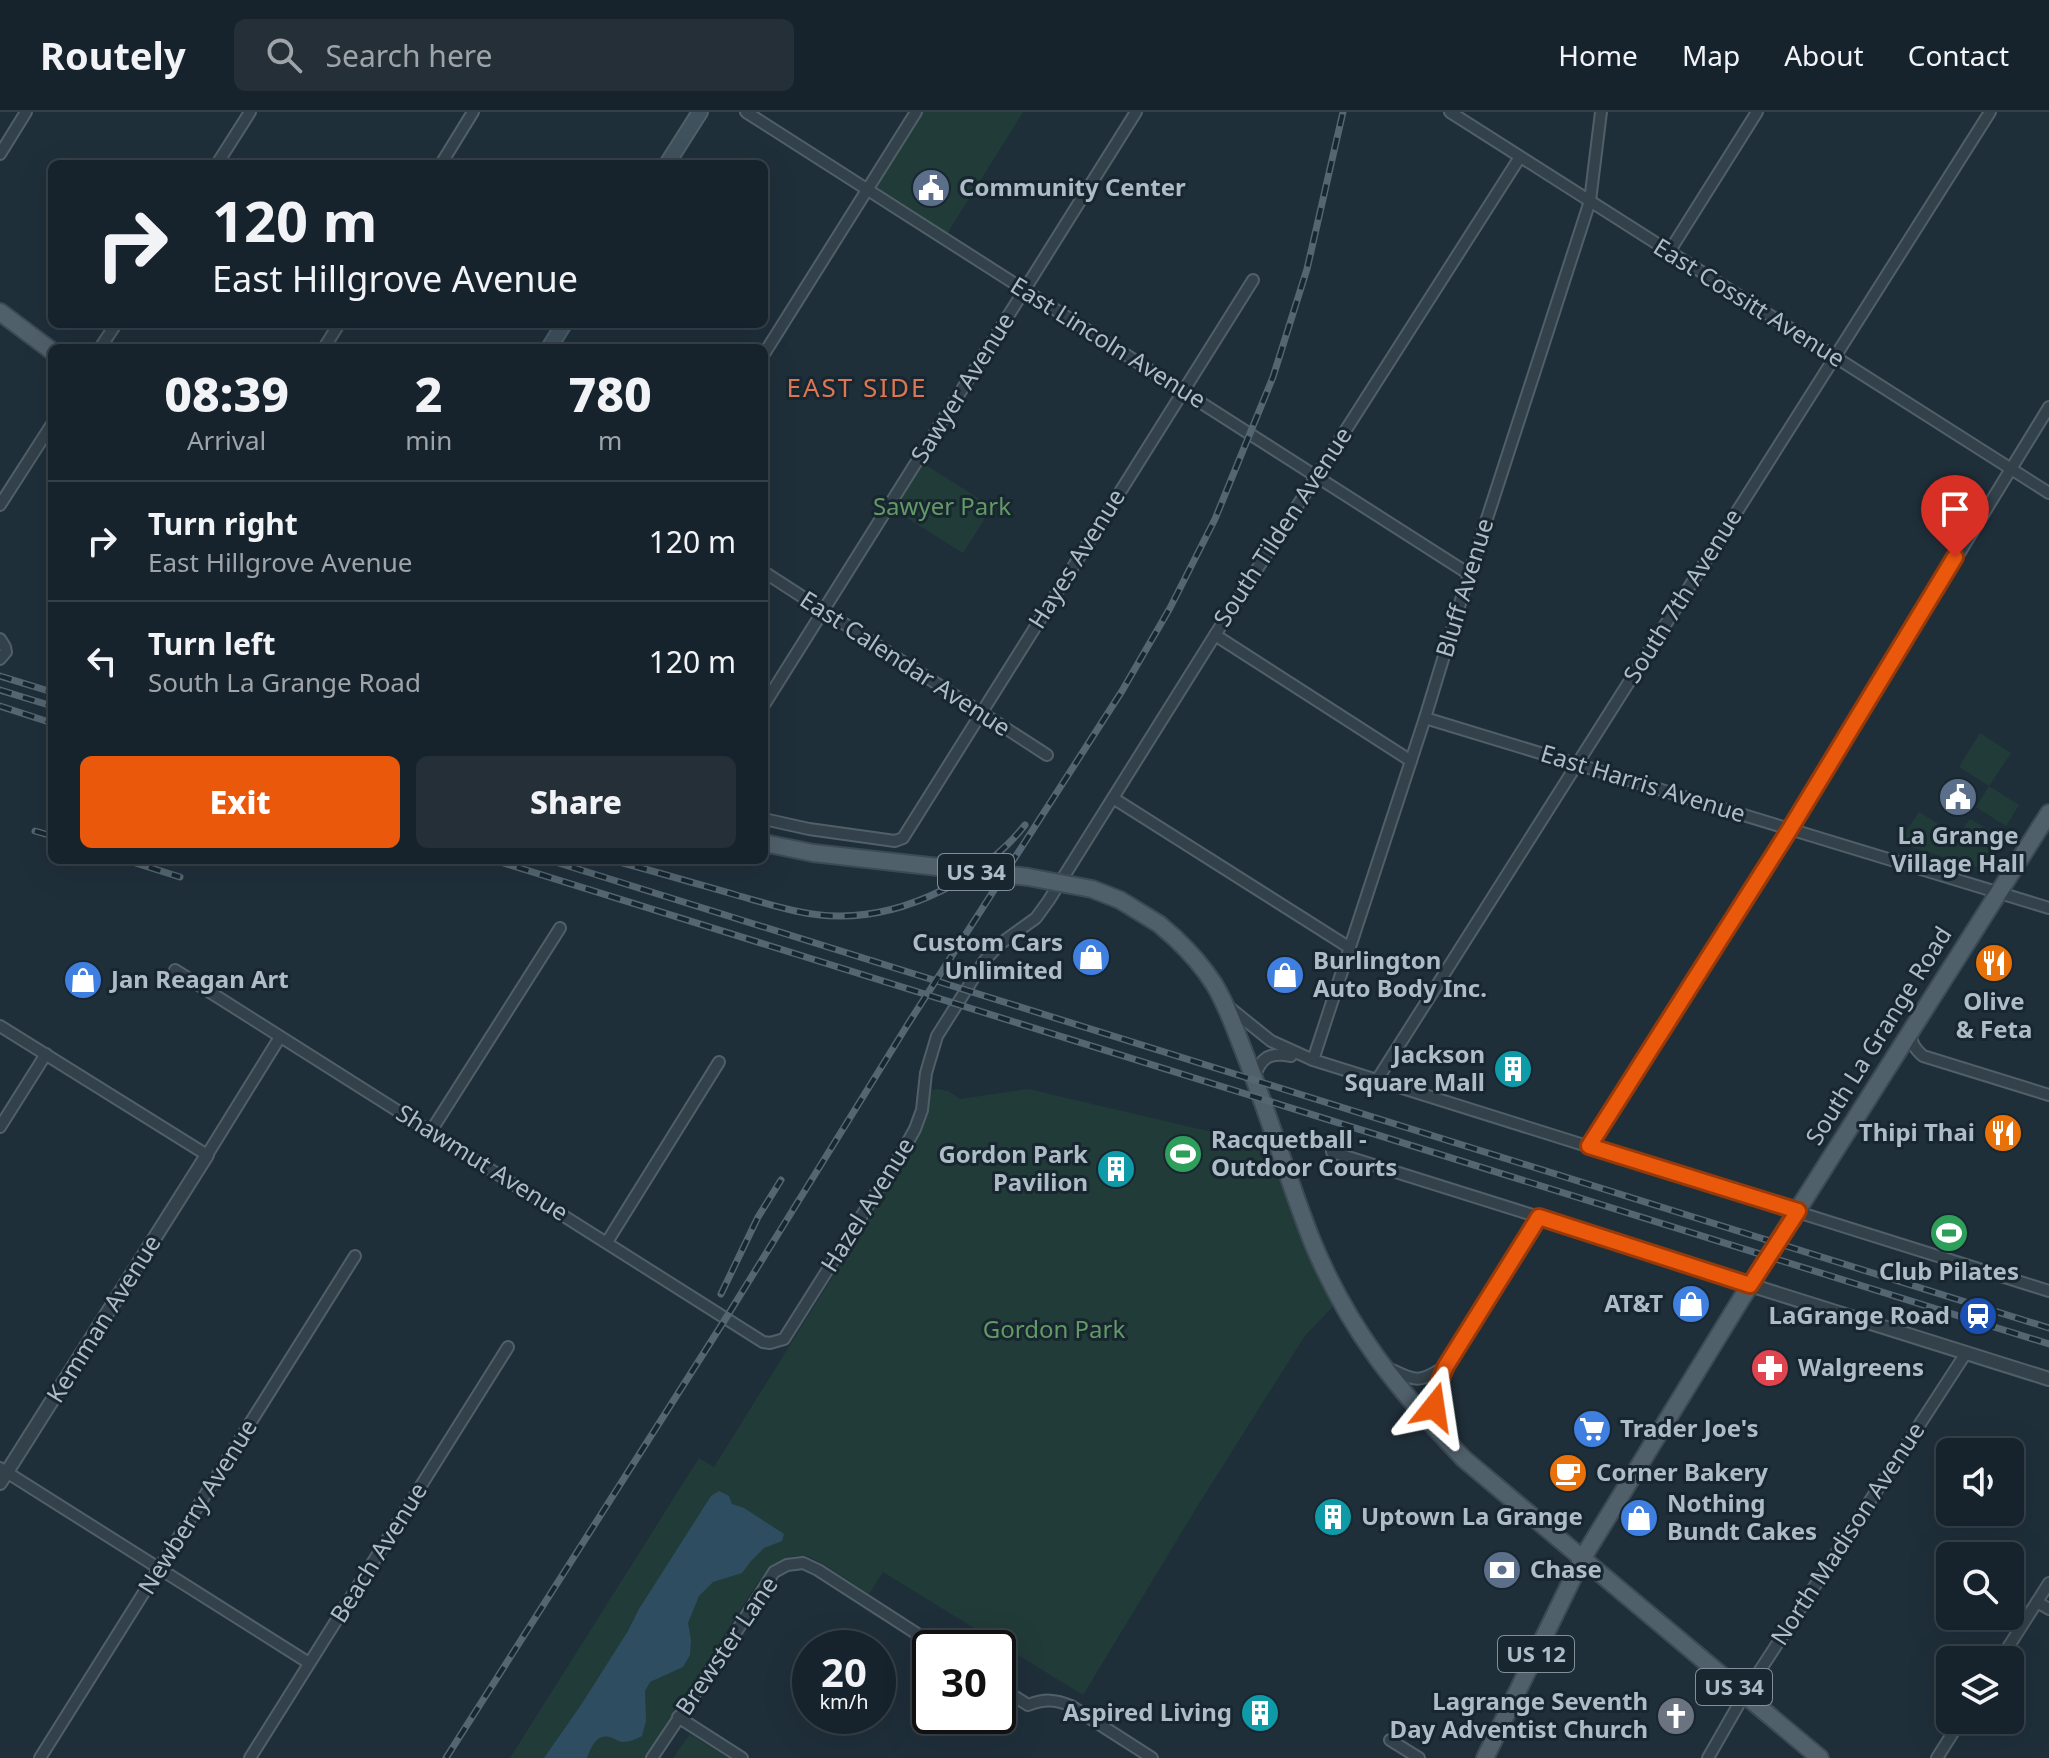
<!DOCTYPE html>
<html lang="en">
<head>
<meta charset="utf-8">
<style>
  :root { --surface:#17232c; --page:#242f38; --text:#f1f3f6; --muted:#9ea4a9; --line:#364048; --accent:#ea580c }
  body { margin:0; font-family:"Noto Sans",sans-serif; background:var(--page); color:var(--text); height:100vh; display:flex; flex-direction:column; font-size:30px; white-space:nowrap }
  * { box-sizing:border-box; margin:0 }
  p { font-size:26px; color:var(--muted) }
  .icon { flex:none; width:44px; height:44px; fill:none; stroke:currentColor; stroke-width:2; stroke-linecap:round; stroke-linejoin:round }
  .map { position:relative; flex:1; overflow:hidden }
  .drawer { position:absolute; left:48px; top:232px; width:720px; height:520px; display:flex; flex-direction:column; background:var(--surface); border-radius:12px; box-shadow:0 8px 32px #0002,0 0 0 2px var(--line) }
  .drawer>* { flex:none }
  .hud { position:absolute; left:48px; top:48px; width:720px; height:168px; border-radius:12px; box-shadow:0 8px 32px #0002,0 0 0 2px var(--line); background:#17232c; color:var(--text); overflow:hidden }
  .tools { position:absolute; left:1936px; top:1326px; display:grid; gap:16px }
  .tools a { display:grid; place-items:center; width:88px; height:88px; border-radius:12px; background:var(--surface); box-shadow:0 8px 32px #0002,0 0 0 2px var(--line); font-size:40px }
  .speed { position:absolute; left:792px; top:1518px; display:flex; gap:16px; font-size:40px; font-weight:700; text-align:center }
  .speed>* { display:grid; place-content:center; width:104px; height:104px; border-radius:50%; background:var(--surface); box-shadow:0 8px 32px #0002,0 0 0 2px var(--line); line-height:1 }
  .speed small { font-size:20px; font-weight:400 }
  .speed .limit { border:4px solid #111; border-radius:12px; background:#fff; color:#111 }
  .pin { position:absolute; display:grid; place-items:center; width:68px; height:68px; color:#fff; margin:-82px -34px; border-radius:50% 50% 50% 0; rotate:-45deg; box-shadow:0 0 8px #0007 }
  .pin .icon { rotate:45deg }
  .me { position:absolute; width:88px; margin:-44px; rotate:15deg; stroke-linejoin:round; filter:drop-shadow(0 0 6px #0008) }
  .turn { display:flex; align-items:center; gap:28px; height:168px; padding:0 32px; font-size:36px }
  .turn .icon { width:104px; height:104px; stroke-width:2.5 }
  .turn b { display:block; font-size:56px; line-height:68px }
  .eta { display:flex; justify-content:space-evenly; align-items:center; height:136px; text-align:center }
  .eta b { font-size:48px; font-weight:800; line-height:56px }
  .cta { display:flex; gap:16px; margin-top:auto; padding:16px 32px }
  .cta a { flex:1; height:92px; border-radius:12px; background:var(--accent); color:#fff; font-size:32px; font-weight:800; line-height:92px; text-align:center }
  .cta a+a { background:var(--page); color:var(--text) }
  ul { padding:0; list-style:none }
  li { display:flex; align-items:center; gap:24px; height:120px; padding:0 32px; border-top:2px solid var(--line) }
  li div { flex:1 }
  li b { display:block; font-size:30px }
  li em { font-style:normal }
  header { display:flex; align-items:center; gap:48px; box-sizing:border-box; height:112px; padding:0 40px; background:var(--surface); border-bottom:2px solid var(--line) }
  header strong { font-size:38px }
  nav { display:flex; gap:44px; margin-inline-start:auto; font-size:28px }
  .search { width:560px; height:72px; background:var(--page); display:flex; align-items:center; gap:20px; box-sizing:border-box; padding:0 28px; border-radius:12px; color:var(--muted); font-size:30px }
  .map>svg:first-child { display:block }
  .green { fill:#213b39 }
  .water { fill:#2f4d61 }
  .lines { fill:none; stroke-linecap:round; stroke-linejoin:round }
  .minor-casing { stroke:#505f68; stroke-width:14 }
  .tertiary-casing { stroke:#505f68; stroke-width:16 }
  .secondary-casing { stroke:#505f68; stroke-width:18 }
  .primary-casing { stroke:#3c4a54; stroke-width:20 }
  .minor { stroke:#33414a; stroke-width:10 }
  .tertiary { stroke:#33414a; stroke-width:12 }
  .secondary { stroke:#40515e; stroke-width:14 }
  .primary { stroke:#50606b; stroke-width:16 }
  .rail-casing { stroke:#546672; stroke-width:7 }
  .rail { stroke:#18262f; stroke-width:4; stroke-dasharray:12; stroke-linecap:butt }
  .primary-bridge-casing { stroke:#3c4a54; stroke-width:20; stroke-linecap:butt }
  .primary-bridge { stroke:#50606b; stroke-width:16 }
  .route-casing { stroke:#983908; stroke-width:20 }
  .route { stroke:#ea580c; stroke-width:14 }
  .labels { text-anchor:middle; stroke-width:6; stroke-linejoin:round; paint-order:stroke }
  .shield { fill:#18262f; stroke:#808f99; stroke-width:2 }
  .shield-label { font-size:22px; font-weight:bold; fill:#adbcc7 }
  .poi-label { font-size:24px; font-weight:bold; fill:#adbcc7; stroke:#18262f; text-anchor:start }
  .street-label { font-size:24px; fill:#adbcc7; stroke:#18262f }
  .park-label { font-size:24px; fill:#639965; stroke:#18262f }
  .neighbourhood-label { font-size:26px; letter-spacing:2px; fill:#dc7653; stroke:#18262f }
</style>
</head>
<body>
<header>
<strong>Routely</strong>
<div class="search"><svg class="icon" aria-label="search" viewBox="0 0 24 24"><circle cx="10" cy="10" r="6"/><path d="M15 15l6 6"/></svg>Search here</div>
<nav><a>Home</a><a>Map</a><a>About</a><a>Contact</a></nav>
</header>
<div class="map">
<svg width="2049" height="1646" viewBox="0 0 2049 1646">
  <rect width="100%" height="100%" fill="#1f2f3a"/>
  <g class="green">
    <path d="M918,0H1023L945,125L870,77Z"/>
    <path d="M921,350L992,395L963,441L891,396Z"/>
    <path d="M1980,621L2011,641L1989,674L2019,693L2006,714L1976,695L1989,674L1959,655Z"/>
    <path d="M1919,700L1958,724L1970,707L1999,724L1979,756L1898,731Z"/>
    <path d="M938,977L948,979L960,987L1028,977L1276,1035L1338,1189L1304,1225L1200,1390L1083,1583L883,1460L869,1482L825,1453L807,1444H795L774,1452L758,1470L646,1646H510L699,1346L714,1355L909,1042L923,1016L931,978Z"/>
    <path d="M690,1622L728,1646H673Z"/>
  </g>
  <path class="water" d="M719,1379L729,1384L732,1392L744,1396L784,1422L782,1429L764,1436L751,1449L742,1461L713,1470L699,1484L688,1511L691,1528L690,1543L683,1555L650,1570L645,1579L646,1609L642,1624C636,1627 629,1630 622,1630C617,1629 614,1626 609,1625C596,1622 591,1636 587,1646H544L581,1593L628,1519L639,1497L711,1384Z"/>
  <g class="lines">
    <g class="minor-casing">
      <g id="minor">
        <path d="M746,0L1469,462"/>
        <path d="M1450,0L2049,381"/>
        <path d="M0,42L26,0"/>
        <path d="M217,52L250,0"/>
        <path d="M441,52L473,0"/>
        <path d="M1669,140L1757,0"/>
        <path d="M100,236L116,212"/>
        <path d="M324,236L339,212"/>
        <path d="M764,242L916,0"/>
        <path d="M0,393L52,312"/>
        <path d="M764,460L1047,643"/>
        <path d="M1215,523L1411,649"/>
        <path d="M0,527L5,535L6,540L0,547"/>
        <path d="M764,593L1136,0"/>
        <path d="M1425,606L2049,796"/>
        <path d="M1113,686L1350,836"/>
        <path d="M764,707L809,717L895,729L903,726L1253,168"/>
        <path d="M175,858L763,1230L770,1231L784,1227L905,1035L915,1017L922,998L926,961L937,924L985,848L1000,832L1036,806L1049,788L1215,523L1520,45"/>
        <path d="M1230,896L1271,929L1313,948L2049,1179"/>
        <path d="M0,914L207,1043L280,925"/>
        <path d="M1910,920C1911,931 1915,937 1923,944L2049,983"/>
        <path d="M1313,948L1425,606L1469,462L1590,89L1601,0"/>
        <path d="M1254,966C1261,945 1269,940 1291,944"/>
        <path d="M1377,968L1990,0"/>
        <path d="M0,1015L46,942"/>
        <path d="M431,1019L560,816"/>
        <path d="M1589,1034L1790,717L2049,295"/>
        <path d="M1332,1040L1539,1105L1750,1173"/>
        <path d="M607,1130L719,950"/>
        <path d="M1386,1255C1414,1268 1417,1273 1444,1255"/>
        <path d="M1439,1317C1431,1291 1434,1278 1446,1254L1539,1105"/>
        <path d="M0,1356L309,1551"/>
        <path d="M2037,1490L2049,1497"/>
        <path d="M2000,1548L2049,1471"/>
        <path d="M998,1574L1028,1593C1044,1587 1055,1587 1071,1594L1152,1646"/>
        <path d="M678,1605L742,1646"/>
        <path d="M1390,1628L1419,1646"/>
        <path d="M40,1646L355,1144"/>
        <path d="M250,1646L508,1235"/>
        <path d="M652,1646L731,1528L774,1460L787,1453L803,1451L818,1458L939,1536"/>
        <path d="M1708,1646L1744,1583L1966,1241"/>
        <path d="M1937,1646L1961,1608"/>
      </g>
    </g>
    <g class="tertiary-casing">
      <g id="tertiary">
        <path d="M1750,1173L2049,1267"/>
        <path d="M0,1371L207,1043"/>
      </g>
    </g>
    <g class="secondary-casing">
      <g id="secondary">
        <path d="M667,52L700,0"/>
        <path d="M549,236L564,212"/>
      </g>
    </g>
    <g class="primary-casing">
      <g id="primary">
        <path d="M0,200L52,239"/>
        <path d="M1175,826C1190,840 1203,855 1214,872C1228,895 1236,920 1246,945C1270,1006 1288,1068 1312,1129C1349,1219 1398,1278 1464,1347L1820,1646"/>
        <path d="M1485,1646L1582,1447L1740,1189L2049,701"/>
      </g>
    </g>
    <use href="#minor" class="minor"/>
    <use href="#tertiary" class="tertiary"/>
    <use href="#secondary" class="secondary"/>
    <use href="#primary" class="primary"/>
    <g class="rail-casing">
      <g id="rail">
        <path d="M0,564L52,580"/>
        <path d="M0,578L52,594"/>
        <path d="M0,594L52,611"/>
        <path d="M35,719L52,724"/>
        <path d="M126,748L180,765"/>
        <path d="M494,748L2049,1232"/>
        <path d="M549,748L2049,1216"/>
        <path d="M612,748C653,759 694,771 736,783C769,792 803,804 838,804C906,805 983,766 1025,713"/>
        <path d="M721,1182L758,1105L781,1068"/>
        <path d="M446,1646L726,1206L908,912L1122,579L1170,496L1215,407L1273,265L1307,157L1343,0"/>
      </g>
    </g>
    <use href="#rail" class="rail"/>
    <g class="primary-bridge-casing">
      <path id="primary-bridge" d="M764,731L813,741L1028,765L1092,777L1120,788L1159,812L1175,826"/>
    </g>
    <use href="#primary-bridge" class="primary-bridge"/>
  </g>
  <g class="lines">
    <g class="route-casing">
      <path id="route" d="M1434,1295L1435,1280L1446,1254L1539,1105L1750,1173L1798,1099L1589,1034L1790,717L1955,445"/>
    </g>
    <use href="#route" class="route"/>
  </g>
  <defs>
    <g id="civic-disc" transform="scale(2)"><circle r="9.5" fill="#5c6f8a" stroke="#18262f"/><path d="M-.6-6.5H3V-4.5H.6V-3L4-1V1h2V6H-6V1h2V-1L-.6-3ZM-1.2 2.5V6h2.4V2.5Z" fill="#fff"/></g>
    <g id="shop-disc" transform="scale(2)"><circle r="9.5" fill="#3f7fe0" stroke="#18262f"/><path d="M-5-2.5h2.3a2.7 3.5 0 0 1 5.4 0H5L5.5 6h-11ZM-1.5-2.5h3a1.5 2.3 0 0 0-3 0Z" fill="#fff"/></g>
    <g id="restaurant-disc" transform="scale(2)"><circle r="9.5" fill="#e8710a" stroke="#18262f"/><path d="M-5-6h1v4h1v-4h1v4h1v-4h1v5L-1.5 .5V6h-2V.5L-5-1ZM5-6V6H3V1.5H1.5Q1.5-4 5-6Z" fill="#fff"/></g>
    <g id="building-disc" transform="scale(2)"><circle r="9.5" fill="#0f9aa8" stroke="#18262f"/><path d="M-4-6H4V6H1V3H-1V6H-4ZM-2.5-4.3h1.7v1.8h-1.7ZM.8-4.3h1.7v1.8H.8ZM-2.5-1h1.7V.8h-1.7ZM.8-1h1.7V.8H.8Z" fill="#fff"/></g>
    <g id="stadium-disc" transform="scale(2)"><circle r="9.5" fill="#2e9e5b" stroke="#18262f"/><path d="M0-5a6.5 5 0 1 0 0 10a6.5 5 0 1 0 0-10ZM-3.5-1.8h7v3.6h-7Z" fill="#fff"/></g>
    <g id="station-disc" transform="scale(2)"><circle r="9.5" fill="#1a4fb4" stroke="#18262f"/><path d="M-3-6H3Q5-6 5-4V2Q5 4 3 4L4.5 6H3L1.5 4h-3L-3 6H-4.5L-3 4Q-5 4-5 2V-4Q-5-6-3-6ZM-3.5-4v3h7v-3ZM-3.5 1v1.5H-2V1ZM2 1v1.5H3.5V1Z" fill="#fff"/></g>
    <g id="pharmacy-disc" transform="scale(2)"><circle r="9.5" fill="#e0444e" stroke="#18262f"/><path d="M-2-6h4v4h4v4h-4v4h-4v-4h-4v-4h4Z" fill="#fff"/></g>
    <g id="supermarket-disc" transform="scale(2)"><circle r="9.5" fill="#3f7fe0" stroke="#18262f"/><path d="M-6-5.5h2.5l.6 2H6L4.5 2H-2.5L-4.4-4H-6ZM-1.5 3.2a1.3 1.3 0 1 0 .1 0ZM3 3.2a1.3 1.3 0 1 0 .1 0Z" fill="#fff"/></g>
    <g id="cafe-disc" transform="scale(2)"><circle r="9.5" fill="#e8710a" stroke="#18262f"/><path d="M-5.5-4.5H6V0H3Q3 3.5 0 3.5H-2.5Q-5.5 3.5-5.5 0ZM3-3.2v2h1.7v-2ZM-6 4.5H4V6H-6Z" fill="#fff"/></g>
    <g id="bank-disc" transform="scale(2)"><circle r="9.5" fill="#5c6f8a" stroke="#18262f"/><path d="M-6-4H6V4H-6ZM0-2.3a2.3 2.3 0 1 0 0 4.6a2.3 2.3 0 1 0 0-4.6Z" fill="#fff"/></g>
    <g id="church-disc" transform="scale(2)"><circle r="9.5" fill="#6b7280" stroke="#18262f"/><path d="M-1.2-6h2.4v3.5h3.3v2.4h-3.3V6h-2.4V-.1h-3.3v-2.4h3.3Z" fill="#fff"/></g>
  </defs>
  <g fill-rule="evenodd">
    <use href="#civic-disc" x="931" y="76"/>
    <use href="#civic-disc" x="1958" y="685"/>
    <use href="#shop-disc" x="1091" y="845"/>
    <use href="#restaurant-disc" x="1994" y="851"/>
    <use href="#shop-disc" x="1285" y="863"/>
    <use href="#shop-disc" x="83" y="868"/>
    <use href="#building-disc" x="1513" y="957"/>
    <use href="#restaurant-disc" x="2003" y="1021"/>
    <use href="#stadium-disc" x="1183" y="1042"/>
    <use href="#building-disc" x="1116" y="1057"/>
    <use href="#stadium-disc" x="1949" y="1121"/>
    <use href="#shop-disc" x="1691" y="1192"/>
    <use href="#station-disc" x="1978" y="1204"/>
    <use href="#pharmacy-disc" x="1770" y="1256"/>
    <use href="#supermarket-disc" x="1592" y="1317"/>
    <use href="#cafe-disc" x="1568" y="1361"/>
    <use href="#building-disc" x="1333" y="1405"/>
    <use href="#shop-disc" x="1639" y="1406"/>
    <use href="#bank-disc" x="1502" y="1458"/>
    <use href="#building-disc" x="1260" y="1601"/>
    <use href="#church-disc" x="1676" y="1604"/>
  </g>
  <g class="labels">
    <g class="shield">
      <rect x="938" y="742" width="76" height="36" rx="6"/>
      <rect x="1498" y="1524" width="76" height="36" rx="6"/>
      <rect x="1696" y="1557" width="76" height="36" rx="6"/>
    </g>
    <g class="shield-label">
      <text x="976" y="768">US 34</text>
      <text x="1536" y="1550">US 12</text>
      <text x="1734" y="1583">US 34</text>
    </g>
    <g class="poi-label">
      <text x="959" y="84">Community Center</text>
      <text x="1958" y="732" text-anchor="middle">La Grange<tspan x="1958" dy="28">Village Hall</tspan></text>
      <text x="1063" y="839" text-anchor="end">Custom Cars<tspan x="1063" dy="28">Unlimited</tspan></text>
      <text x="1313" y="857">Burlington<tspan x="1313" dy="28">Auto Body Inc.</tspan></text>
      <text x="111" y="876">Jan Reagan Art</text>
      <text x="1994" y="898" text-anchor="middle">Olive<tspan x="1994" dy="28">&amp; Feta</tspan></text>
      <text x="1485" y="951" text-anchor="end">Jackson<tspan x="1485" dy="28">Square Mall</tspan></text>
      <text x="1975" y="1029" text-anchor="end">Thipi Thai</text>
      <text x="1211" y="1036">Racquetball -<tspan x="1211" dy="28">Outdoor Courts</tspan></text>
      <text x="1088" y="1051" text-anchor="end">Gordon Park<tspan x="1088" dy="28">Pavilion</tspan></text>
      <text x="1949" y="1168" text-anchor="middle">Club Pilates</text>
      <text x="1663" y="1200" text-anchor="end">AT&amp;T</text>
      <text x="1950" y="1212" text-anchor="end">LaGrange Road</text>
      <text x="1798" y="1264">Walgreens</text>
      <text x="1620" y="1325">Trader Joe's</text>
      <text x="1596" y="1369">Corner Bakery</text>
      <text x="1667" y="1400">Nothing<tspan x="1667" dy="28">Bundt Cakes</tspan></text>
      <text x="1361" y="1413">Uptown La Grange</text>
      <text x="1530" y="1466">Chase</text>
      <text x="1648" y="1598" text-anchor="end">Lagrange Seventh<tspan x="1648" dy="28">Day Adventist Church</tspan></text>
      <text x="1232" y="1609" text-anchor="end">Aspired Living</text>
    </g>
    <g class="street-label">
      <text transform="translate(1749 191) rotate(32)" y="8">East Cossitt Avenue</text>
      <text transform="translate(1108 231) rotate(32)" y="8">East Lincoln Avenue</text>
      <text transform="translate(963 276) rotate(-58)" y="8">Sawyer Avenue</text>
      <text transform="translate(1283 415) rotate(-57)" y="8">South Tilden Avenue</text>
      <text transform="translate(1077 447) rotate(-58)" y="8">Hayes Avenue</text>
      <text transform="translate(1465 476) rotate(-73)" y="8">Bluff Avenue</text>
      <text transform="translate(1683 484) rotate(-58)" y="8">South 7th Avenue</text>
      <text transform="translate(905 552) rotate(33)" y="8">East Calendar Avenue</text>
      <text transform="translate(1643 672) rotate(17)" y="8">East Harris Avenue</text>
      <text transform="translate(1879 924) rotate(-58)" y="8">South La Grange Road</text>
      <text transform="translate(482 1051) rotate(32)" y="8">Shawmut Avenue</text>
      <text transform="translate(868 1093) rotate(-58)" y="8">Hazel Avenue</text>
      <text transform="translate(104 1207) rotate(-58)" y="8">Kemman Avenue</text>
      <text transform="translate(198 1395) rotate(-58)" y="8">Newberry Avenue</text>
      <text transform="translate(1848 1422) rotate(-57)" y="8">North Madison Avenue</text>
      <text transform="translate(379 1441) rotate(-58)" y="8">Beach Avenue</text>
      <text transform="translate(727 1534) rotate(-56)" y="8">Brewster Lane</text>
    </g>
    <g class="park-label">
      <text x="942" y="403">Sawyer Park</text>
      <text x="1054" y="1226">Gordon Park</text>
    </g>
    <g class="neighbourhood-label">
      <text x="857" y="285">EAST SIDE</text>
    </g>
  </g>
</svg>
<div class="tools">
<a><svg class="icon" aria-label="sound" viewBox="0 0 24 24"><path d="M4 9h4l5-4v14l-5-4H4zM17 9q2 3 0 6"/></svg></a>
<a><svg class="icon" aria-label="search" viewBox="0 0 24 24"><circle cx="10" cy="10" r="6"/><path d="M15 15l6 6"/></svg></a>
<a><svg class="icon" aria-label="layers" viewBox="0 0 24 24"><path d="M12 4l9 5-9 5-9-5zM3 14l9 5 9-5"/></svg></a>
</div>
<div class="speed"><div>20<small>km/h</small></div><div class="limit">30</div></div>
<div class="pin" style="left:1955px;top:445px;background:#d93025"><svg class="icon" aria-label="arrive" viewBox="0 0 24 24"><path d="M6 21V4h12l-3 4 3 4H6"/></svg></div>
<svg class="me" style="left:1434px;top:1295px" viewBox="-20 -20 40 40"><path d="M0-17L14 15 0 8-14 15z" fill="#ea580c" stroke="#fff" stroke-width="4"/></svg>
<div class="hud">
<div class="turn"><svg class="icon" aria-label="right" viewBox="0 0 24 24"><path d="M7 20v-9h11M14 6l5 5-5 5"/></svg><div><b>120 m</b>East Hillgrove Avenue</div></div>
</div>
<section class="drawer">
<div class="eta">
<div><b>08:39</b><p>Arrival</p></div>
<div><b>2</b><p>min</p></div>
<div><b>780</b><p>m</p></div>
</div>
<ul>
<li><svg class="icon" aria-label="right" viewBox="0 0 24 24"><path d="M7 20v-9h11M14 6l5 5-5 5"/></svg><div><b>Turn right</b><p>East Hillgrove Avenue</p></div><em>120 m</em></li>
<li><svg class="icon" aria-label="left" viewBox="0 0 24 24"><path d="M17 20v-9H6M10 6l-5 5 5 5"/></svg><div><b>Turn left</b><p>South La Grange Road</p></div><em>120 m</em></li>
</ul>
<div class="cta"><a>Exit</a><a>Share</a></div>
</section>
</div>
</body>
</html>
